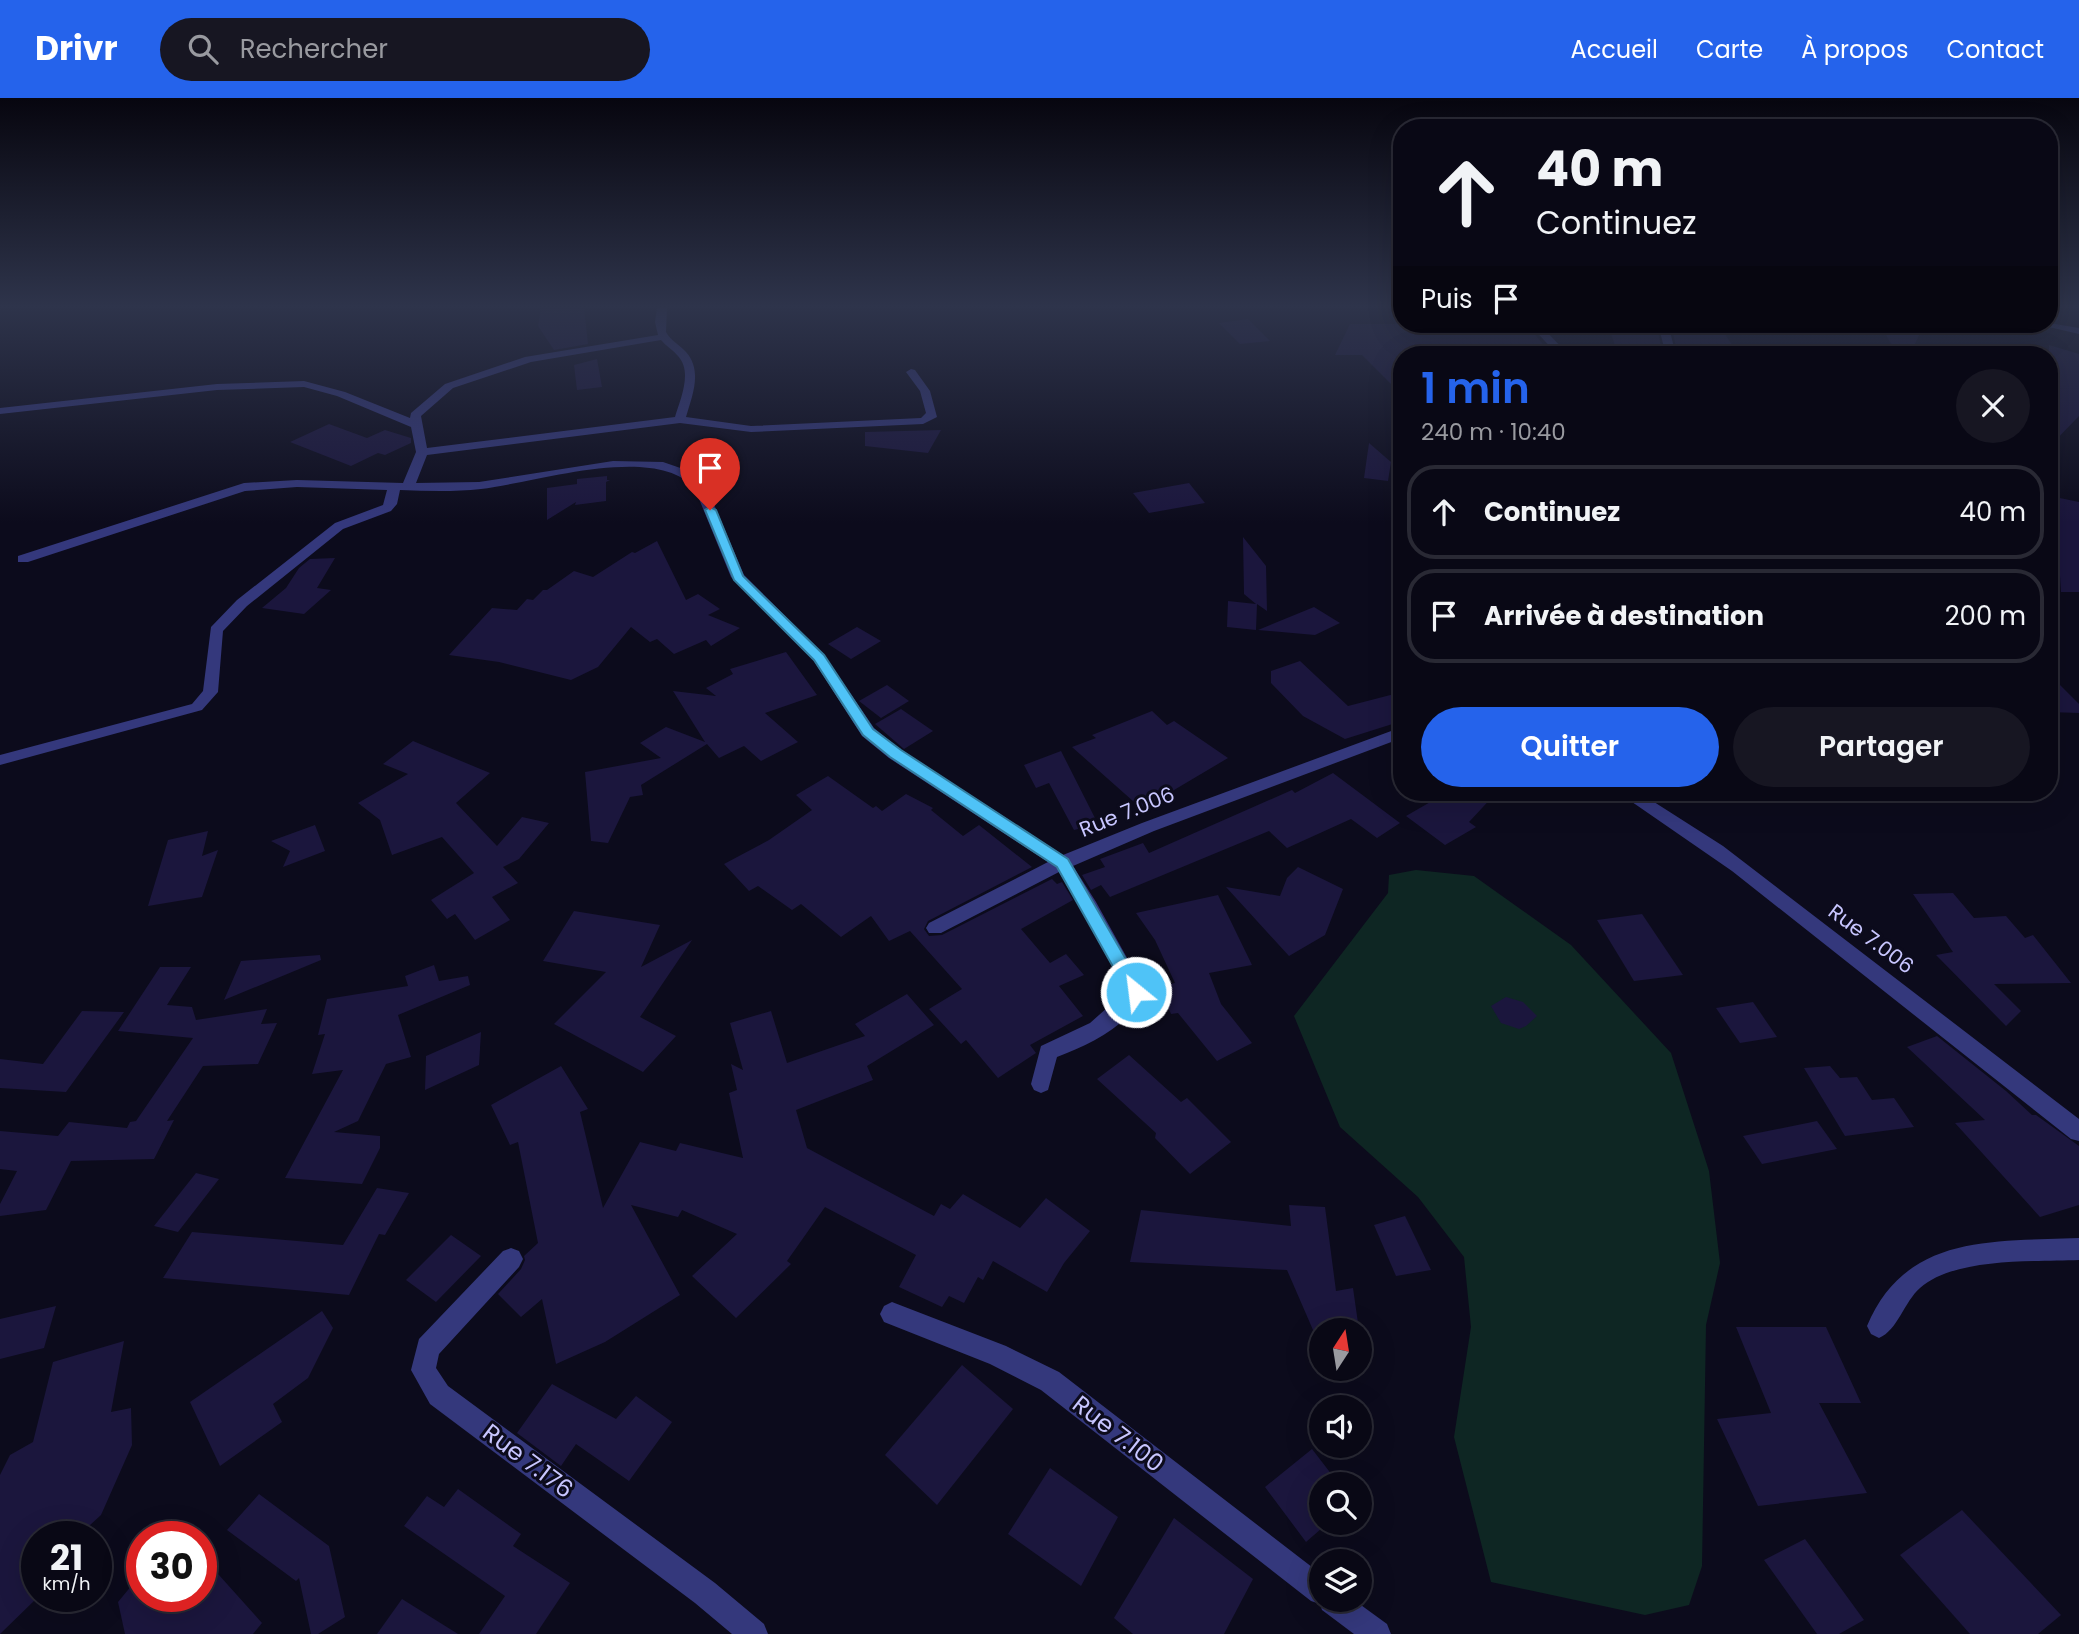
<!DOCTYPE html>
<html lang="fr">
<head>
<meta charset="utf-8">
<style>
  :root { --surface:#090815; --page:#171622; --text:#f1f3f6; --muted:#999aa0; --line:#292934; --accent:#2563eb }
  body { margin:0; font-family:Poppins,sans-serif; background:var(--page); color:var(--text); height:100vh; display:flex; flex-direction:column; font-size:26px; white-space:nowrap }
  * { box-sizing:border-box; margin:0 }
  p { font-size:23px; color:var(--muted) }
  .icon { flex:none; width:38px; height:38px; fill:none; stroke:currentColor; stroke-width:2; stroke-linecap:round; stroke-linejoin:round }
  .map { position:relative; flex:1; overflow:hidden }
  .side { position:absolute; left:1393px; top:248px; width:665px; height:455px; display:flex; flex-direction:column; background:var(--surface); border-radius:28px; box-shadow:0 7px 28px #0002,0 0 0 2px var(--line) }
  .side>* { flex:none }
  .guide { position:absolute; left:1393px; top:21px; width:665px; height:214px; border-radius:28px; box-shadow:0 7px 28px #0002,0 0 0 2px var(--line); background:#090815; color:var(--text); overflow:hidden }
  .needle { width:46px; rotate:12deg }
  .buttons { position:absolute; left:1309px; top:1220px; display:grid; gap:14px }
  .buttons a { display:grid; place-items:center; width:63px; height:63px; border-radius:50%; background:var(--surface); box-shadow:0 7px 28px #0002,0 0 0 2px var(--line); font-size:35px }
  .speed { position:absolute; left:21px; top:1423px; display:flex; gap:14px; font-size:35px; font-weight:700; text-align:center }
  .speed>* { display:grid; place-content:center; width:91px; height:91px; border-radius:50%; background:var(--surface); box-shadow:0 7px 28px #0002,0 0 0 2px var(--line); line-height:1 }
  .speed small { font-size:18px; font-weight:400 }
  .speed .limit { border:10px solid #d22; background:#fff; color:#111 }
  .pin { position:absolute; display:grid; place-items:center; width:60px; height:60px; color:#fff; margin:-72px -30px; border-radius:50% 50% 50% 0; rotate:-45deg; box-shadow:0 0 7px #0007 }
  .pin .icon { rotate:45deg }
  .me { position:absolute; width:77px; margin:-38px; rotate:331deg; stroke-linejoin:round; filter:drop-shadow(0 0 5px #0008) }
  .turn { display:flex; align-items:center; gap:24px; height:147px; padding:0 28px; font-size:32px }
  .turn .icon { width:91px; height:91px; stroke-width:2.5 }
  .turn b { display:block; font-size:49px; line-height:60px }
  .then { display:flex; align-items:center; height:66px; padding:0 28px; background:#0003; gap:14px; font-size:26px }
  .round { display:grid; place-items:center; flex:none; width:74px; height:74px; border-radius:37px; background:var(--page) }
  .summary { display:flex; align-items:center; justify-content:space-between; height:119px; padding:0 28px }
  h1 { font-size:42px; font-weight:600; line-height:52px; color:var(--accent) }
  .cta { display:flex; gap:14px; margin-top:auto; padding:14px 28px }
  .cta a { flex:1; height:80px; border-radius:42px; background:var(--accent); color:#fff; font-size:28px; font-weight:600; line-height:80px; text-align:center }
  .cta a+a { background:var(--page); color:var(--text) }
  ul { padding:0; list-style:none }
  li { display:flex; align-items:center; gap:21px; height:94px; margin:0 14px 10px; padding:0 14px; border:4px solid var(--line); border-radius:28px }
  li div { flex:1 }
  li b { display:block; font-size:26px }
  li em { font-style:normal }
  header { display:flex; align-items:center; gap:42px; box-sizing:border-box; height:98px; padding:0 35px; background:var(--accent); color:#fff }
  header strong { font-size:33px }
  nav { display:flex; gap:38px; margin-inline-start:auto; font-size:24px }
  .search { width:490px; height:63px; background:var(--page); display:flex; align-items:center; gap:18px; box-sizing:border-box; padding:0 24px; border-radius:38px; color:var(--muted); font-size:26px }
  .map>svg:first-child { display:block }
  .green { fill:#0e2623 }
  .building { fill:#1b163d }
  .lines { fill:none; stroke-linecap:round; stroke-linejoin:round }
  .minor { fill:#34387c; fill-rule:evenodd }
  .route { fill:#4fc3f7; stroke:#337fa1; stroke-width:2 }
  .labels { text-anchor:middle; stroke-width:6; stroke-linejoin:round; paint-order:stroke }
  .street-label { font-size:21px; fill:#c8c6ff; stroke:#0c0b1c }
  .near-street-label { font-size:24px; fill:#c8c6ff; stroke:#0c0b1c }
</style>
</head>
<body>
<header>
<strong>Drivr</strong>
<div class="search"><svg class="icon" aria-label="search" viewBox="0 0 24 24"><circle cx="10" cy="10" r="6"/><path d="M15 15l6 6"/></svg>Rechercher</div>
<nav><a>Accueil</a><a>Carte</a><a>À propos</a><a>Contact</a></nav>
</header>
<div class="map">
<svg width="2079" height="1536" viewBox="0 0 2079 1536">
  <rect width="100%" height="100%" fill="#0c0b1c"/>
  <path class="green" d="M1416,772L1474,778L1571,847L1671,955L1709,1073L1720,1165L1706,1227L1702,1468L1689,1507L1645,1517L1491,1484L1454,1339L1471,1229L1464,1159L1418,1099L1340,1029L1294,918L1388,795L1389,777Z"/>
  <g class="building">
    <path d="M541,210H584L588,246L554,252L538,228Z"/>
    <path d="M1248,221L1270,243L1240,246L1219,225Z"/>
    <path d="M1350,226H1526L1552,257H1402V297L1362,257H1335Z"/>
    <path d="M1608,226H1656L1663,257H1618Z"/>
    <path d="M1671,226H1718L1739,257H1678Z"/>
    <path d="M1880,226H1924L1910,257L1895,253Z"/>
    <path d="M2049,247L2079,256V318L2049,349Z"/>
    <path d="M597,261L602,289L577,292L574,267Z"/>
    <path d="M329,326L367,340L385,332L411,340V345L385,357L378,355L351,368L290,344Z"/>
    <path d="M941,332L928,355L865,348V334Z"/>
    <path d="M1369,345L1391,364L1388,383L1364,380Z"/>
    <path d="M607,378V382H610L606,384V403L575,407L576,404L547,422V390L577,386V381Z"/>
    <path d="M1189,385L1205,405L1149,415L1133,395Z"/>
    <path d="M2055,399L2079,404V494H2061Z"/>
    <path d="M1243,439L1266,468L1267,513L1257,506L1256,532L1227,529L1228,503L1256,506L1244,496Z"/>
    <path d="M657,443L686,502L698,496L720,511L708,517L740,530L711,548L706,542L674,556L657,541L650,544L631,529L598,569L571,582L499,564L449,557L492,510L517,512L527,501L533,502L543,492H547L574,473L593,479L632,454L635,455Z"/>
    <path d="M335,460L317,490L331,492L304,516L262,510L286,490L299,470L310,461Z"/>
    <path d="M1314,509L1340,525L1315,537L1258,532Z"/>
    <path d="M857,529L881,543L851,561L828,546Z"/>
    <path d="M786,554L817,597L765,615L798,644L761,663L744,648L719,660L707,646L641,687L643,697L630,699L608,745L591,743L585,674L661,660L640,645L666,629L705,644L673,593L716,598L706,590L733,576L730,571Z"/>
    <path d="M1300,563L1348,608L1402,594V623L1345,641L1303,618L1271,585V573Z"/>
    <path d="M2049,576L2079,606V615L2049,614Z"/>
    <path d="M887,587L909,603L881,620L859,603Z"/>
    <path d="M901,611L933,633L904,651L875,626Z"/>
    <path d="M1152,613L1167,627L1174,623L1228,660L1142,711L1072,649L1096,640L1092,637Z"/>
    <path d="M413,643L490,675L456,705L497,748L522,719L549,725L519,761L503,769L518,785L492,799L510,822L475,842L455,816L447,821L431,802L474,775L442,739L392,757L380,722L358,705L408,676L383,666Z"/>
    <path d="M1061,653L1098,726L1074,732L1049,685L1036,690L1024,667Z"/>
    <path d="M1333,675L1400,725L1377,740L1351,721L1287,750L1269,733L1110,799L1101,787L1091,792L1082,777L1105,769L1100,761L1143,745L1149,755L1292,692L1295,695Z"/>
    <path d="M828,678L873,710L876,708L882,713L906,696L933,710L931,712L963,738L979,727L1032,769L928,823L924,831L929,838L942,837L1048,783L1052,781L1057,786L1062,784L1073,802L1021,831L1050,865L1066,856L1084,877L1059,888L1083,918L1030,947L1036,955L998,980L966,942L961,946L929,911L962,891L910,833L889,843L871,818L841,839L801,806L792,812L758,788L749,793L724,766L769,742L812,712L796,697Z"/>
    <path d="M1446,695H1496L1469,724L1476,729L1445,747L1406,718Z"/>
    <path d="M315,727L325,753L283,769L290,753L271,743Z"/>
    <path d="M208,733L202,758L218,752L202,799L148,808L168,742Z"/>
    <path d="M1298,769L1343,791L1325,837L1289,858L1226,789L1280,798L1287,780Z"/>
    <path d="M1953,795L1974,820L2006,818L2025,840L2033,837L2071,885L1994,886L2021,913L2006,928L1936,857L1953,854L1913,796Z"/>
    <path d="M1218,797L1252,867L1209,875L1221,906L1252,945L1217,963L1178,915L1171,916L1159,888L1175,885L1155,842L1136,815Z"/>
    <path d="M574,813L660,827L641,869L692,842L640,919L676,938L643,974L554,926L606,874L543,863Z"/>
    <path d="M1642,816L1683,877L1634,883L1597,822Z"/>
    <path d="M320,857L321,862L224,902L241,863Z"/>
    <path d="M434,867L439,883L468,878L470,887L398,917L411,959L386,966L358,1023L334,1034L380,1038V1050L362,1086L285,1080L343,972L312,976L325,936L318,937L327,901L408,888L405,878Z"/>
    <path d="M160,869H191L167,907L192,909L196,922L267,911L261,926L277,925L258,966L203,968L167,1023L174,1022L154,1061L71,1063L46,1112L0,1118V1106L17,1073L0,1071V1033L58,1038L69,1024L127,1030L130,1024L136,1023L193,940L118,933Z"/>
    <path d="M907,896L934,927L867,968L873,982L796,1012L807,1050L934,1118L941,1106L950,1111L963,1096L1020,1130L1046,1100L1090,1133L1064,1165L1047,1194L993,1163L983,1182L978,1179L964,1205L949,1198L942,1209L899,1189L916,1157L825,1109L787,1163L791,1166L736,1220L692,1178L737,1136L682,1112L678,1119L631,1107L680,1197L605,1244L556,1266L542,1201L521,1219L498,1196L521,1171L525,1162L524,1158L538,1145L518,1044L510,1047L491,1007L561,968L588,1011L580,1014L603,1110L640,1044L676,1053L680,1045L743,1060L729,995L737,992L731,966L743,972L730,925L771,913L787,965L865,938L855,926Z"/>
    <path d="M1506,899L1523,904L1537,918L1526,928L1519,931L1501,925L1491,908Z"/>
    <path d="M1753,904L1777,939L1740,945L1716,910Z"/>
    <path d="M82,913L124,914L66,994L0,990V961L43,966Z"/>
    <path d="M481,934L479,967L425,992L426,958Z"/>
    <path d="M1937,938L2006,993L2032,1017H2036L2079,1048V1107L2040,1119L1955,1025L1985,1022L1907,949Z"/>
    <path d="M1129,957L1181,1004L1187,1000L1231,1044L1190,1076L1155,1040L1156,1035L1097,981Z"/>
    <path d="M1830,968L1840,980L1857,979L1872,1002L1894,1000L1914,1029L1845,1038L1804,970Z"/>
    <path d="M1817,1023L1837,1051L1762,1066L1743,1038Z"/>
    <path d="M196,1075L219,1081L178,1134L154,1128Z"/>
    <path d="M377,1090L409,1095L385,1137L379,1136L349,1197L163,1180L192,1134L343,1147Z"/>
    <path d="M1289,1107L1325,1109L1336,1193L1353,1190L1359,1232H1313L1287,1172L1130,1164L1141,1112L1291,1128Z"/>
    <path d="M1405,1118L1431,1172L1396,1178L1374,1127Z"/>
    <path d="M451,1137L481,1158L436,1204L406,1182Z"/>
    <path d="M56,1208L44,1250L0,1261V1221Z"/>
    <path d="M322,1213L333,1230L308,1280L273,1306L282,1324L220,1368L190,1304Z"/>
    <path d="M1736,1229H1826L1861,1305H1819L1867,1395L1758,1408L1717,1321L1771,1315Z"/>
    <path d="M124,1243L111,1314L131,1310L132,1347L101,1417L78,1438H37V1500L0,1536V1377L10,1357L33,1344L53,1264Z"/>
    <path d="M962,1267L1013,1311L937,1407L885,1357Z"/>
    <path d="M552,1286L616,1321L636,1298L672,1324L629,1383L576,1346L561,1368L517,1335Z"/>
    <path d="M1312,1351L1339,1386H1321V1424H1329L1306,1444L1265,1389Z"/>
    <path d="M1050,1370L1118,1419L1081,1488L1008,1436Z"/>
    <path d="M458,1391L521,1436L513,1448L570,1485L536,1536H479L505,1498L404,1428L427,1398L444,1409Z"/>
    <path d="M259,1396L329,1448L345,1519L318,1536H311L299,1480L296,1483L227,1432Z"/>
    <path d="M1962,1412L2061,1517L2038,1536H1970L1900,1457Z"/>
    <path d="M1174,1420L1253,1481L1224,1536H1133L1114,1520Z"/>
    <path d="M1805,1441L1864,1522L1839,1536H1817L1764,1462Z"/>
    <path d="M201,1457L262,1525L253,1536H125L118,1504L142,1475V1498H201Z"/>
    <path d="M402,1501L458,1536H377Z"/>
  </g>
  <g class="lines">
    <g class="minor">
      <path d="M657,210H667L666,234C671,243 680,247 686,254C703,273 692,298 686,319L751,328L921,320L926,315L920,293L906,274L911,271L915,272L930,293L937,319L923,326L751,334L680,325L427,357L416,385L479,384L613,363L663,364L692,374L707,390L744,477L824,557L874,630L901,652L1063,757L1142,725L1402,629V640L1154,733L1073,768L1096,804L1146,894C1128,928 1091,946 1057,959L1048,992L1041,995L1034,992L1031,986L1041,948L1090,925L1126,893L1083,813L1059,774L941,835H929L926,830L929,825L1048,764L889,660L862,638L814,563L731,479L695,391C657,344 534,385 481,391C454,394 427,393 400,392L397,406L391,413L343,431L247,508L223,533L218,594L202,612L0,667V657L192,606L203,593L211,529L237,502L335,425L383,407L387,392L297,389L245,393L28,464H18V458L244,385L297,382L403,385L416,354L411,329L337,298L304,289L217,292L0,316V310L217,286L304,283L345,294L410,320L411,315L445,286L525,259L658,237L655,224ZM661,242C666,248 673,252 678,258C693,274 680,302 675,319L427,350L421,318L453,290L531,264Z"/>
      <path d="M2049,225L2079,230V236L2036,226Z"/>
      <path d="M1529,226H1539L1569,257H1558Z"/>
      <path d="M1658,226H1668L1676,257H1666Z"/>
      <path d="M1619,695H1640L1723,748L2079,1021V1043L2071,1041L1732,773Z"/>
      <path d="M2079,1140V1162C2034,1164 1955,1159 1920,1190C1904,1204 1898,1232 1879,1240L1871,1236L1867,1228C1906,1135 1994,1144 2079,1140Z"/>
      <path d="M511,1150L519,1153L523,1161L519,1169L439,1256L436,1270L448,1288L715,1485L764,1526L768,1536H732L695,1505L430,1306L411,1272L419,1241L503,1153Z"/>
      <path d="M892,1204L1006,1248L1059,1274L1321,1476V1502H1354L1387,1526L1391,1536H1354L1322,1512L1320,1506L1311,1503L1041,1292L990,1266L884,1224L880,1216L884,1208Z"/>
    </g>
  </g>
  <linearGradient id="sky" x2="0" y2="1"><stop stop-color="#07060f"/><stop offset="0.49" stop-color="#2e344b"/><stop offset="1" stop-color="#2e344b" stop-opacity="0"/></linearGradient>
  <rect width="2079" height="425" fill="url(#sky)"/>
  <path class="route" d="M710,409L716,412L743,478L824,557L873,631L901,652L1068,761L1142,889L1145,894L1142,899H1130L1057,769L890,659L863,637L814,562L734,482L705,412Z"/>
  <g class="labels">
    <g class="street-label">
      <text transform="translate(1127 714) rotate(-22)" y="7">Rue 7.006</text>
      <text transform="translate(1871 841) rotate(37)" y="7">Rue 7.006</text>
    </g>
    <g class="near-street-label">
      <text transform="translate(1118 1336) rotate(38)" y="8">Rue 7.100</text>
      <text transform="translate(528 1363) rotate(37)" y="8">Rue 7.176</text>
    </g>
  </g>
</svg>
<div class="buttons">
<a><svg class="needle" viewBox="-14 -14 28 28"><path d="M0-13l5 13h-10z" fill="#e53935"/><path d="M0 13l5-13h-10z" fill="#999aa0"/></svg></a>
<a><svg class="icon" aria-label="sound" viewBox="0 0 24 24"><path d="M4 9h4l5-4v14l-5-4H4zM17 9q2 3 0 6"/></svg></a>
<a><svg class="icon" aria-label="search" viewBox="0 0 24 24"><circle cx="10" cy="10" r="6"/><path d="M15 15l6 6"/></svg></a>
<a><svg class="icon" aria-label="layers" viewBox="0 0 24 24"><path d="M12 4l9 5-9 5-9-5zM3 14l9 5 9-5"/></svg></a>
</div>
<div class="speed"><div>21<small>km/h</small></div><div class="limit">30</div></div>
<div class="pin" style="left:710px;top:412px;background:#d93025"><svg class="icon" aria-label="arrive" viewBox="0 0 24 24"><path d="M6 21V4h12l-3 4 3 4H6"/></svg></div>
<svg class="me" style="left:1136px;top:894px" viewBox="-20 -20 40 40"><circle r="17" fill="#4fc3f7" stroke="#fff" stroke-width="3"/><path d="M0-11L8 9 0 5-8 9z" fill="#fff"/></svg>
<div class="guide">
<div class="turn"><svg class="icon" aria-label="ahead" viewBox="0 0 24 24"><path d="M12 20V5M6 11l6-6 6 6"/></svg><div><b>40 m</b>Continuez</div></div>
<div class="then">Puis<svg class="icon" aria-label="arrive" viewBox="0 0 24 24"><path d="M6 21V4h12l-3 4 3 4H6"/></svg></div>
</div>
<section class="side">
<div class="summary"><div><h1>1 min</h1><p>240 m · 10:40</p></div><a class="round"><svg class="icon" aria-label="close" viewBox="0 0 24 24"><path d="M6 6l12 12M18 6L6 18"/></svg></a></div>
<ul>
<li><svg class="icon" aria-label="ahead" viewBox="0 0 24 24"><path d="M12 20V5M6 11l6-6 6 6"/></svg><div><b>Continuez</b></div><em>40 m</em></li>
<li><svg class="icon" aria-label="arrive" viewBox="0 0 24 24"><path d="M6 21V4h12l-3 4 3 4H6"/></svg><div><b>Arrivée à destination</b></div><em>200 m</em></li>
</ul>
<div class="cta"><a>Quitter</a><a>Partager</a></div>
</section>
</div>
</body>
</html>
